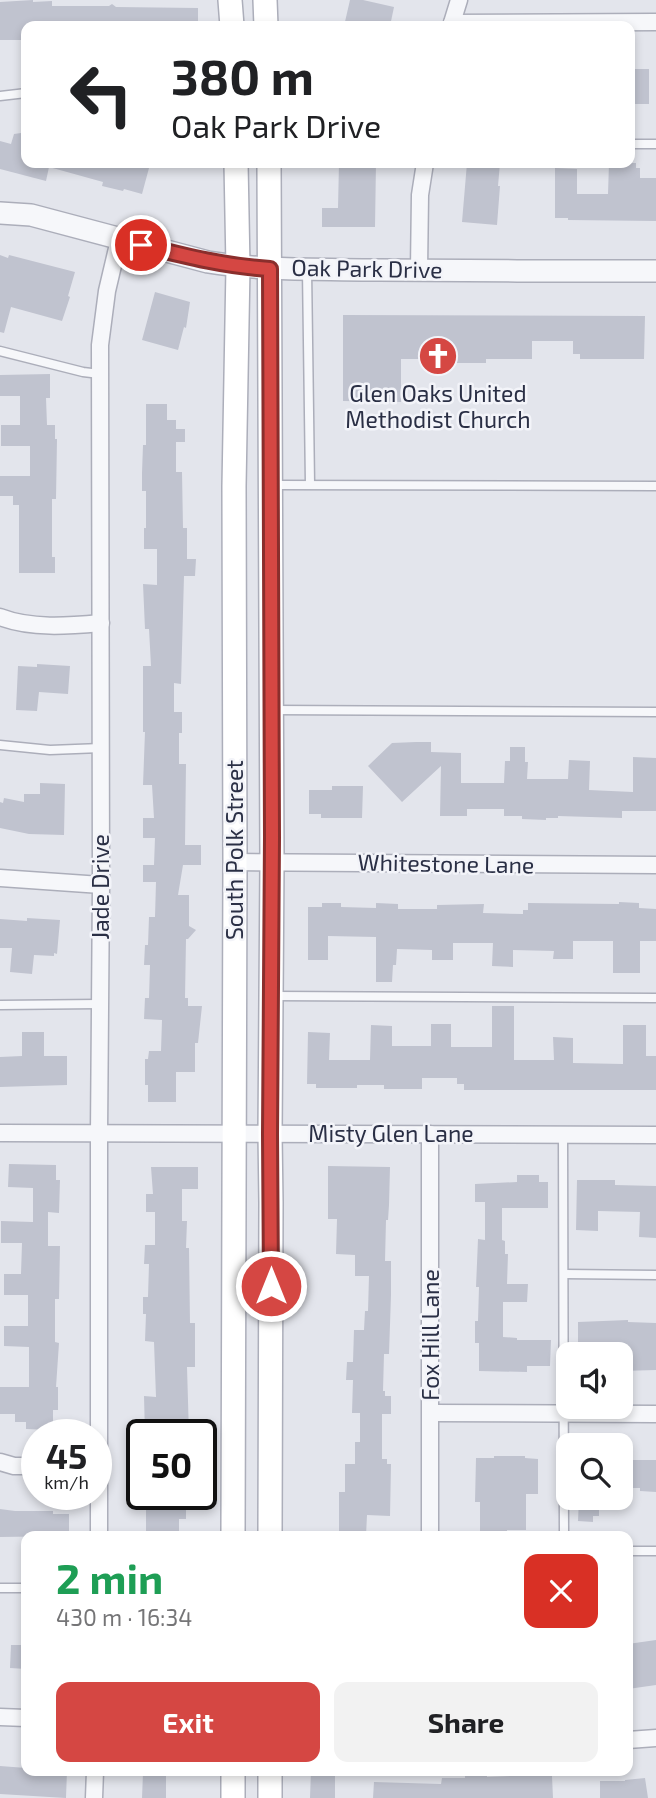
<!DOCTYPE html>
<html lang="en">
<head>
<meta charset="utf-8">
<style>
  :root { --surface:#fff; --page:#f2f2f2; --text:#202124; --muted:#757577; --accent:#d54743 }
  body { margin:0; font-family:"Exo 2",sans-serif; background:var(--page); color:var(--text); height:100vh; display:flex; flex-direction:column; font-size:26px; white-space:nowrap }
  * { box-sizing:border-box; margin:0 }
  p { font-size:23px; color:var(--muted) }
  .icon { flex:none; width:38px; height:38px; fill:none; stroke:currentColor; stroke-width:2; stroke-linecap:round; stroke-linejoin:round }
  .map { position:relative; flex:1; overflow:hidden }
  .drawer { position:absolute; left:21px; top:1531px; width:612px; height:245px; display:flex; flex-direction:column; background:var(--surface); border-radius:14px; box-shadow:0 4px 10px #0003 }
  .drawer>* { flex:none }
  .hud { position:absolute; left:21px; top:21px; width:614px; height:147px; border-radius:14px; box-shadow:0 4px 10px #0003; background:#fff; color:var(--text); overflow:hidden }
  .buttons { position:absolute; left:556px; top:1342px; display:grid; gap:14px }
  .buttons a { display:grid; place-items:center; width:77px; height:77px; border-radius:14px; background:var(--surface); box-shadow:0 4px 10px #0003; font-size:35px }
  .speed { position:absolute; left:21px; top:1419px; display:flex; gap:14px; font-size:35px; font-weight:700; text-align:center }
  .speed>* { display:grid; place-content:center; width:91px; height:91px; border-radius:50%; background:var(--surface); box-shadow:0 4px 10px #0003; line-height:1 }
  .speed small { font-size:18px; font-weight:400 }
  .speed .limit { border:4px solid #111; border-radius:10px; background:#fff; color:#111 }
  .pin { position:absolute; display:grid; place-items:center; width:60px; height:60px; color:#fff; margin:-30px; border:4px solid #fff; border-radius:50%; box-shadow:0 2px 7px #0007 }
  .me { position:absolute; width:77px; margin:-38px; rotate:0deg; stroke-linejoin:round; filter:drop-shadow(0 0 5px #0008) }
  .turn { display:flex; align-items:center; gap:24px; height:147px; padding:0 35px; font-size:32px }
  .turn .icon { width:91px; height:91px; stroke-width:2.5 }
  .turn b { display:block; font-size:49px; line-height:60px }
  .round { display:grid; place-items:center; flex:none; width:74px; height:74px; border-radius:14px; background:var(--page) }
  .headline { display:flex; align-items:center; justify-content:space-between; height:119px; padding:0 35px }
  h1 { font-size:42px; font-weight:700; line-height:52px; color:#1e9e55 }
  .primary-button { display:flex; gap:14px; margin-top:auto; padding:14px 35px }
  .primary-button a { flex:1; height:80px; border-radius:14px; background:var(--accent); color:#fff; font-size:28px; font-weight:700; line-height:80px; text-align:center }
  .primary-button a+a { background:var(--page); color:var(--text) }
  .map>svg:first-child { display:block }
  .building { fill:#c0c3cf }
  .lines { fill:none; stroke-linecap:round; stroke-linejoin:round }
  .service-casing { stroke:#acaeba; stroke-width:11 }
  .minor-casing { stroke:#acaeba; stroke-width:19 }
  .tertiary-casing { stroke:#acaeba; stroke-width:24 }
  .secondary-casing { stroke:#acaeba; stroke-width:26 }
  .service { stroke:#f6f7fa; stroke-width:8 }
  .minor { stroke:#f6f7fa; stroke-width:16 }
  .tertiary { stroke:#f6f7fa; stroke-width:21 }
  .secondary { stroke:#fff; stroke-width:23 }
  .route-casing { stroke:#8a2e2c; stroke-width:18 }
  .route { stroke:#d54743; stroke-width:12 }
  .labels { text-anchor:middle; stroke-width:5; stroke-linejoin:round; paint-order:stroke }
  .street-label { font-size:23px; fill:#2a2f45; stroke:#f3f4f9 }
  .poi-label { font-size:23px; fill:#2a2f45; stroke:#f3f4f9 }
</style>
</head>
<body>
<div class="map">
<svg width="656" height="1798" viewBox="0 0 656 1798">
  <rect width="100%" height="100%" fill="#e3e5ec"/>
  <g class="building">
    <path d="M33,0V2L52,1V6H109L112,4L116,7L198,8V26H26V40H0V2Z"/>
    <path d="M350,0H363L394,7L390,26H344Z"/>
    <rect x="630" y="69" width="19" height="35"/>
    <path d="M21,133L26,136V163H143L142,167L149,168L142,194L124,189L123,191L102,186L103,182L49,167L46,181L0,169V141L11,144L14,134Z"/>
    <path d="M339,163H376L375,227H322V208H338Z"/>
    <path d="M467,163H500L498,186H500L497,225L462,222Z"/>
    <path d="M609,163H636V168H640V178H656V221L568,220V218H555V168L577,169V194H608Z"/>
    <path d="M0,255L8,258L9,255L75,272L68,296L70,297L62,321L11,307L4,333L0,332Z"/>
    <path d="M155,292L190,302L186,328L184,327L178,350L142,340Z"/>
    <path d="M343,315L645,316L644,359H580V354H573V341H532V359H486V363H455V359H401V402L343,401Z"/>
    <path d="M50,374V398H46L47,425H55V439H57L56,499H52V557H55V573H19V505H13V496H0V476H30V446H1V425H20V396H0V375Z"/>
    <path d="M146,404H167V420H176V429H185V442H176V472H182L183,528H187V559H196L195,576H184L181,684L174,683V712H182V733H179V764H186L185,845H201V865H183L178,895H189V926L196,930L188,939H186L185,998H188V1006H202L198,1043H195V1072H176V1102H148V1085H145V1059H148L149,1051H161L162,1020L144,1019L145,998H149L150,965H144L145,945H148L149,917H155L156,882H143V865H154L155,838H143V818H154L152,785H143L145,732H143V666H151L149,629H145L143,584L157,585V549H144V528H146V491H142V473L143,445H146Z"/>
    <path d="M37,664L70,666L68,694L39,692L37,711L16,710L18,666L37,667Z"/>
    <path d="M416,742H431V752L461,753V783H504L505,761H510V747H525V762H528L527,779H568L569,760L590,761L589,790L633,792V757L656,758V811H622V818L558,816V818H546V820L522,819V816H504V809H467V816H440L441,766L402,802L368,766L392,743Z"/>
    <path d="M40,783L65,784L64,835L29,834L0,828V802L3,803L4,798L24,802V794H40Z"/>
    <path d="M332,786H363L362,818H321V814H309V790H332Z"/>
    <path d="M619,902L639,903V908L656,909V941H640V973H613V941H573V959H553L554,951L513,950V967L492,966L493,943H453V960H432V950L397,949L396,965H393L392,982H376V937L328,936V960H308V907H322V903H341V907L376,908V903L398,904V909H437V905L484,904L483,913L523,914V910H528V903L619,904Z"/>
    <path d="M27,918L60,920L57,954L54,953V956L34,955L32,974L10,972L12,948H0V919L27,921Z"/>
    <path d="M492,1006H514V1060H554L553,1037L573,1038V1063L623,1064V1025H646V1056H656V1090H464V1084H457V1078H422V1089H384V1085H357V1088H316V1084H307L308,1032L330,1033L329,1060H370L371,1025L392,1026V1046H431V1024H451V1047H492Z"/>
    <path d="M22,1032H44V1056H67V1085L0,1087V1057L22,1056Z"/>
    <path d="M9,1164L56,1165V1180H60L59,1213L48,1212V1246H60L59,1299H55V1342L59,1343L56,1387H58V1410H53V1430L26,1429V1422H15V1414H0V1387H29V1347L4,1346V1326H28V1295H4V1274H21L22,1243H1V1221L33,1222V1188L8,1187Z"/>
    <path d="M328,1166L390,1167L389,1205L388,1220H386L385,1261H391V1295L389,1354H384L383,1391H385V1396H391V1414H382V1459H387V1464H391L390,1516L367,1515L366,1536H339V1492H345V1464H355V1442H360V1413H352L353,1380H346L347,1362H353L354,1330H364L365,1311H368L369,1276H355V1255L336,1254L337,1219H328Z"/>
    <path d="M151,1167H198V1189H182V1221H187L186,1248H189L190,1323H195V1367H187L189,1435H145L144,1396L156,1397L154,1342L145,1341L146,1314H143V1297H148L149,1264H144L145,1245H155V1212H146V1194H153Z"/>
    <path d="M517,1175H539V1182H548V1208H502V1240L505,1241V1254H508L507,1284H528L527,1302H503V1337L517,1338V1340H551L550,1366H527V1372L479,1371V1343H475V1321H478L479,1287H476L478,1239L485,1240V1202H475V1184L517,1182Z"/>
    <path d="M577,1180H615V1185L656,1186V1238L639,1237L640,1212L598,1211V1231L576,1230Z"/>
    <path d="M628,1320V1322L656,1323V1370L621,1371V1354H578V1322Z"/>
    <path d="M494,1456H525V1458L538,1459V1494H526V1530H507V1536H480V1502H475L476,1458H494Z"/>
    <path d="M621,1460H656V1492L640,1491V1488H621Z"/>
    <path d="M146,1494H177V1496H186V1519H179V1536H146Z"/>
    <path d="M579,1498H599V1516H593V1522L578,1521Z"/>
    <path d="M0,1509L15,1511H53V1514H69V1536L0,1537Z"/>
    <path d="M656,1640V1685L628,1689V1644Z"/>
    <path d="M11,1645H26V1669L10,1668Z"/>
    <path d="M0,1766L26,1768V1771H67L66,1798L0,1794Z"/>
    <path d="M146,1771H166V1798H142L143,1773H146Z"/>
    <path d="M311,1771H335V1798H310Z"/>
    <path d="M465,1774H487V1777L529,1775L552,1776L553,1798H373L374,1782L441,1784L442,1778H465Z"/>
    <path d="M645,1778L648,1798H600V1781H625V1780Z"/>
  </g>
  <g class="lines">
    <g class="service-casing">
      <g id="service">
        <path d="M0,96L26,93"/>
        <path d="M630,144H656"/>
        <path d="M307,270L310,484"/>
        <path d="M0,351L83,372L100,374"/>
        <path d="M273,485L656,486"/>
        <path d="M274,710L656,712"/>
        <path d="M0,745L50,750L101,748"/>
        <path d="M274,996L656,998"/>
        <path d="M0,1005L99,1004"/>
        <path d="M563,1135C564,1269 563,1403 564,1536"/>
        <path d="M564,1274L656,1275"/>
        <path d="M628,1551H656"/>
        <path d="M0,1588H26"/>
      </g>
    </g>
    <g class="minor-casing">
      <g id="minor">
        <path d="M452,23L656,22"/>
        <path d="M451,26L459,0"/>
        <path d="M419,270L420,195L425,163"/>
        <path d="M0,617C31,629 68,626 101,623"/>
        <path d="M235,862L656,865"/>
        <path d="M0,878L101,885"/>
        <path d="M0,1133L656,1135"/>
        <path d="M430,1134V1536"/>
        <path d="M431,1413L656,1414"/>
        <path d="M0,1462L14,1466H37"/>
        <path d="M99,1536V1134L101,885L100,345L107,291L119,240"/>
        <path d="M0,1717L26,1718"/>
        <path d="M628,1740L656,1738"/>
        <path d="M94,1798L95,1771"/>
      </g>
    </g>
    <g class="tertiary-casing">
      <path id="tertiary" d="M0,213L31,215L208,262C265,271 322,269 378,270C471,271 563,271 656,271"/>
    </g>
    <g class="secondary-casing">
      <g id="secondary">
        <path d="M230,0L232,26"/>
        <path d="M265,0L266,26"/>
        <path d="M269,163L272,862L270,1134L271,1203L270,1536"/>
        <path d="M233,1536L235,862L234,486L238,267L236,163"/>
        <path d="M233,1771V1798"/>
        <path d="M270,1798V1771"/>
      </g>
    </g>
    <use href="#service" class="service"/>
    <use href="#minor" class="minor"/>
    <use href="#tertiary" class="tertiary"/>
    <use href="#secondary" class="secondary"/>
  </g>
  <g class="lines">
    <g class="route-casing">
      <path id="route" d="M141,245C185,256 224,266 270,269L272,837L270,1134L271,1286"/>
    </g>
    <use href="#route" class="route"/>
  </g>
  <defs>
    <g id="church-disc" transform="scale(2.0125)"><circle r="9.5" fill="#d54743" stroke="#f3f4f9"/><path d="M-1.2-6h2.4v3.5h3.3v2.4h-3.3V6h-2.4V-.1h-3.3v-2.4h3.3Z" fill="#fff"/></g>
  </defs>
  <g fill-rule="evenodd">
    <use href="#church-disc" x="438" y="356"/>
  </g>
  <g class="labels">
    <g class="street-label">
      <text transform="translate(367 269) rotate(1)" y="8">Oak Park Drive</text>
      <text transform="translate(235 850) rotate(-90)" y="8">South Polk Street</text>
      <text transform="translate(446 864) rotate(1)" y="8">Whitestone Lane</text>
      <text transform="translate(101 887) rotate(-90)" y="8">Jade Drive</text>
      <text x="391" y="1142">Misty Glen Lane</text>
      <text transform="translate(431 1335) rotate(-90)" y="8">Fox Hill Lane</text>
    </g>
    <g class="poi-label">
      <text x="438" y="402">Glen Oaks United<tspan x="438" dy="26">Methodist Church</tspan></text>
    </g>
  </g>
</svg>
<div class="buttons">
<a><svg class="icon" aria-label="sound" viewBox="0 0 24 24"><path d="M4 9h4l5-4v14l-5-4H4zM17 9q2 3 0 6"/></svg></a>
<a><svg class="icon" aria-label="search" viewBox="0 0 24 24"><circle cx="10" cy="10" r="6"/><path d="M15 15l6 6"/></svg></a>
</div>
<div class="speed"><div>45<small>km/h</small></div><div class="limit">50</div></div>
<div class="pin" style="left:141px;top:245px;background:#d93025"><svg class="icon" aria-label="arrive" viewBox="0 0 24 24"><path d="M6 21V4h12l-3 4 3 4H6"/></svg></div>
<svg class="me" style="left:271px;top:1286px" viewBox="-20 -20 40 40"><circle r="17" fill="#d54743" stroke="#fff" stroke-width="3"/><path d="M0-11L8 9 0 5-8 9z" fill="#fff"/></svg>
<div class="hud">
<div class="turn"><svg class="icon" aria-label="left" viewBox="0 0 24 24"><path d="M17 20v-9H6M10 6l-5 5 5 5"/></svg><div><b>380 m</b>Oak Park Drive</div></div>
</div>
<section class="drawer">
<div class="headline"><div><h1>2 min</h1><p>430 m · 16:34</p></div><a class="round" style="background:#d93025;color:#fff"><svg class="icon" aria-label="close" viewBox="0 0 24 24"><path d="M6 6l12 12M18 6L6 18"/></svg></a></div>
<div class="primary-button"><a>Exit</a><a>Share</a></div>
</section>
</div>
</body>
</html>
